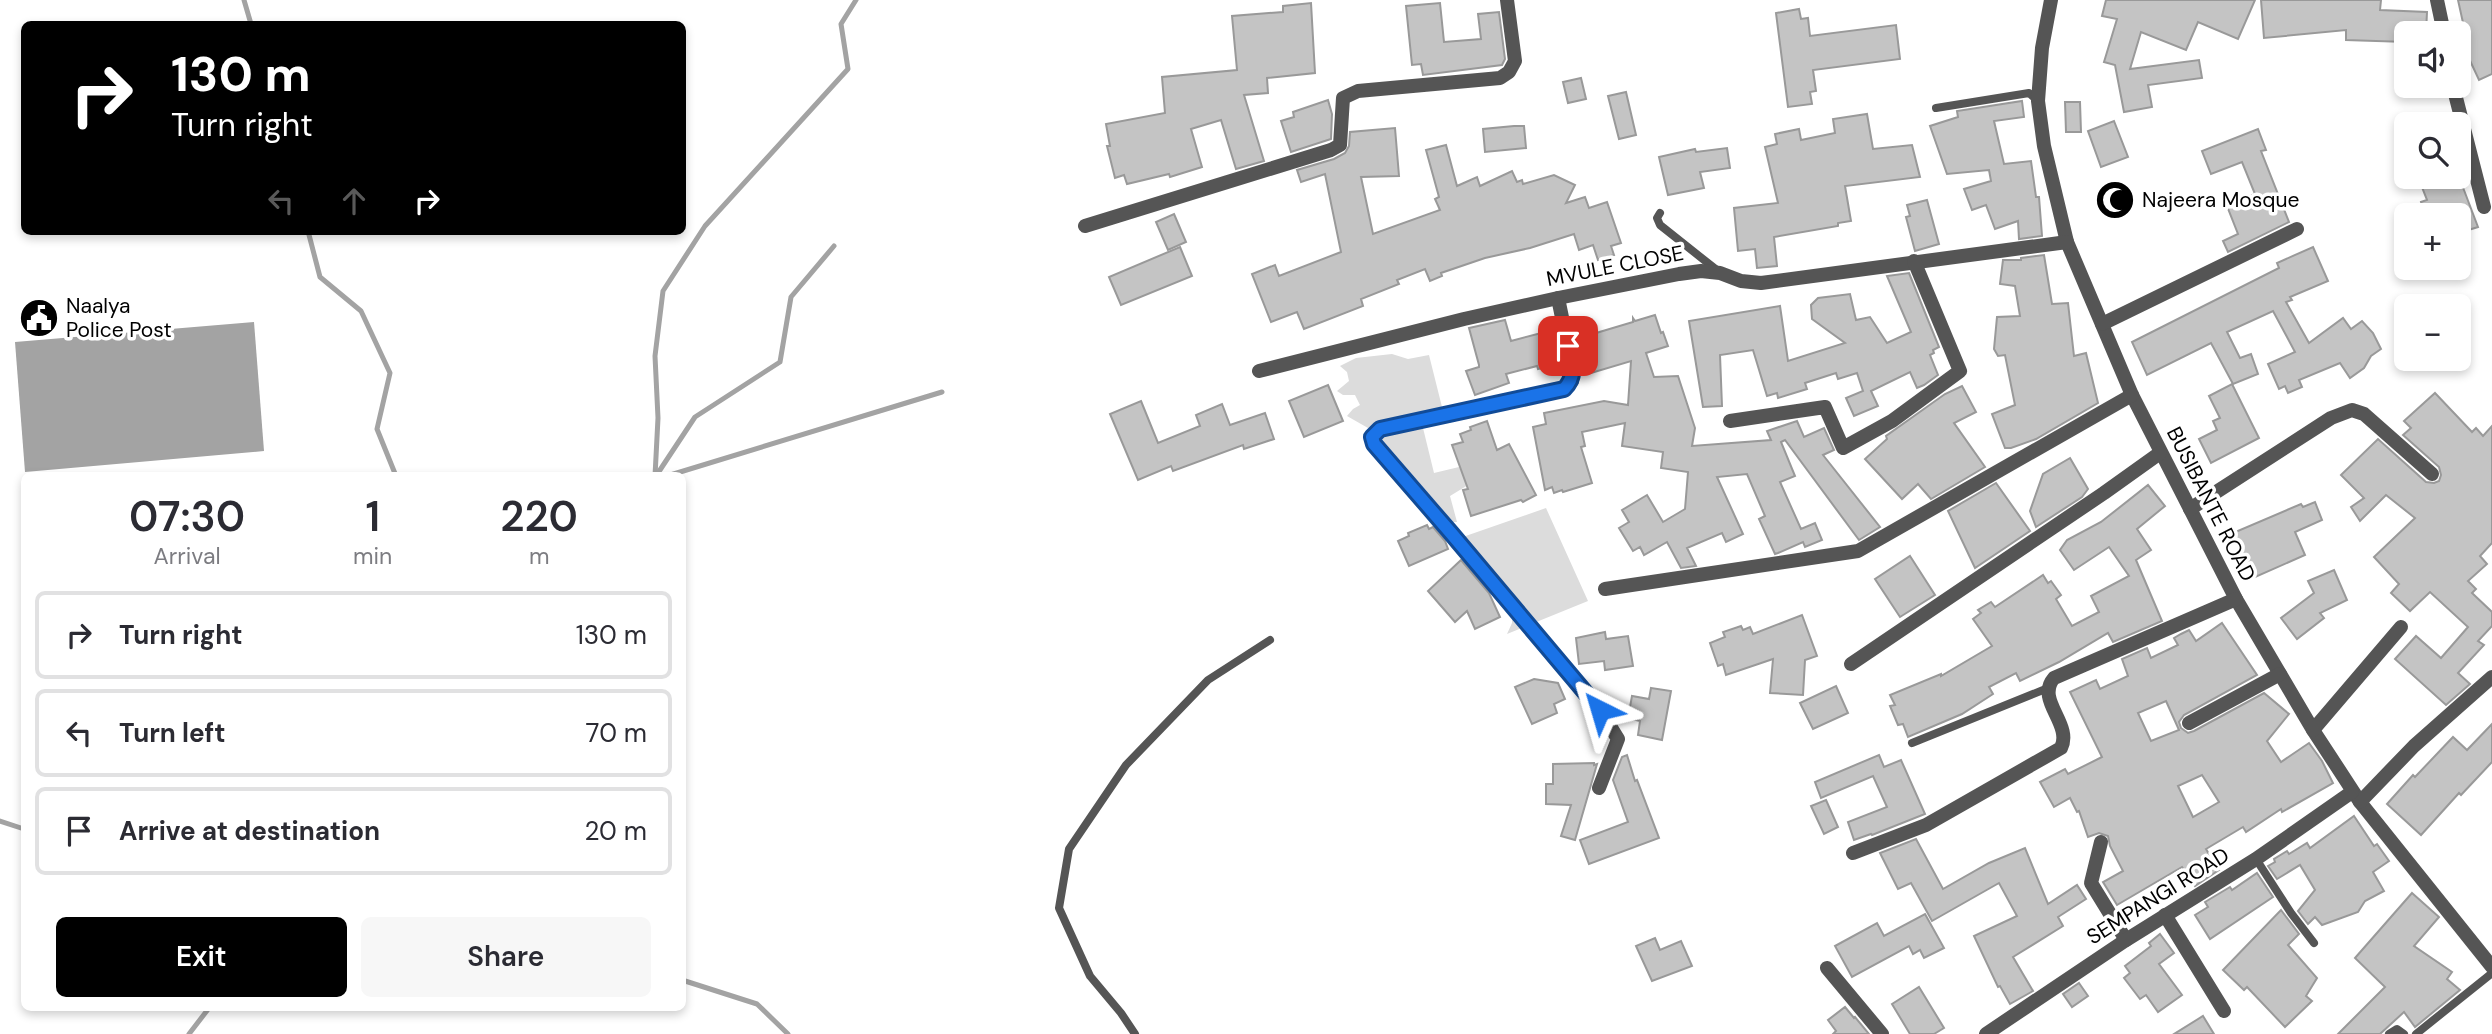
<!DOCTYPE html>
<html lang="en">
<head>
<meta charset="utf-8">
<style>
  :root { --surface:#fff; --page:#f7f7f7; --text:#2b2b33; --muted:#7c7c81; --line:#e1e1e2; --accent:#000 }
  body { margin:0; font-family:"DM Sans",sans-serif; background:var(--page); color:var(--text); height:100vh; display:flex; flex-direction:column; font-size:26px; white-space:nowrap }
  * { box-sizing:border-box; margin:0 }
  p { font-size:23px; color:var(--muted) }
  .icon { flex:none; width:38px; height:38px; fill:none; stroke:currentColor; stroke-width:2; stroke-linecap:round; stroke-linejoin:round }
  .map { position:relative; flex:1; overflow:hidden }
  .sheet { position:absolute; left:21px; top:472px; width:665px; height:539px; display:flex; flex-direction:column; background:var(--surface); border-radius:10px; box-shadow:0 4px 10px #0003 }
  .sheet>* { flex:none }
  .hud { position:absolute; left:21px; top:21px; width:665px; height:214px; border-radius:10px; box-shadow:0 4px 10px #0003; background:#000; color:#fff; overflow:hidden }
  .controls { position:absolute; left:2394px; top:21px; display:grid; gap:14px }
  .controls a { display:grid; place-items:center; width:77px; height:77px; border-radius:10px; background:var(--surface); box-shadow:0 4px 10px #0003; font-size:35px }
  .pin { position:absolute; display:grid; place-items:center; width:60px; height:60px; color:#fff; margin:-30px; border-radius:14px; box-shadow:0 4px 10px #0006 }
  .me { position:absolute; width:77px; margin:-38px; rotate:320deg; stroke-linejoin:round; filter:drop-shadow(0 0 5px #0008) }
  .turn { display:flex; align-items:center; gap:24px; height:147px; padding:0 35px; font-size:32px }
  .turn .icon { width:91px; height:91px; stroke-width:2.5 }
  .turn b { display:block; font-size:49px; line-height:60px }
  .lanes { display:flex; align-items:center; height:66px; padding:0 35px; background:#0003; justify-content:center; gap:35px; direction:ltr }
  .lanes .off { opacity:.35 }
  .eta { display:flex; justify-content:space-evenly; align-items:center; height:119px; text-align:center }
  .eta b { font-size:42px; font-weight:600; line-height:49px }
  .button { display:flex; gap:14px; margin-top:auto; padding:14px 35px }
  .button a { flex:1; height:80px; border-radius:10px; background:var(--accent); color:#fff; font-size:28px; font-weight:600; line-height:80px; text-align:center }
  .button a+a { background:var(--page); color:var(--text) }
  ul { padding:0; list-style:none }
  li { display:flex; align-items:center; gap:21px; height:88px; margin:0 14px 10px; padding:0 21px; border:4px solid var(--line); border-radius:10px }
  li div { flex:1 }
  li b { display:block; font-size:26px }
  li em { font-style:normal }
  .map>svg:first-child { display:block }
  .green { fill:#dcdcdc }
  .water { fill:#a3a3a3 }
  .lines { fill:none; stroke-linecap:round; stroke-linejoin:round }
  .stream { stroke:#a3a3a3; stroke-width:5 }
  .building { fill:#c4c4c4; stroke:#999; stroke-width:2; fill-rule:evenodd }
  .lane { stroke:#555; stroke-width:8 }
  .street { stroke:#555; stroke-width:14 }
  .route-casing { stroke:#114b97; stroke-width:18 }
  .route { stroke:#1a73e8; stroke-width:12 }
  .labels { text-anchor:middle; stroke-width:7; stroke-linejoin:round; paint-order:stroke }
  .poi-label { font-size:21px; fill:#000; stroke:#fff; text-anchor:start }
  .street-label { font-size:21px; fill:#000; stroke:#fff }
</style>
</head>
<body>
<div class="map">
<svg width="2492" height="1034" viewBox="0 0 2492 1034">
  <rect width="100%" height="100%" fill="#fff"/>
  <g class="green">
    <path d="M1392,354L1408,359L1429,355L1443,411L1368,428L1347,416L1353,409L1360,405L1355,395H1343L1337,391L1349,381L1347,372L1340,366L1356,358Z"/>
    <path d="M1423,428L1434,473L1459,467L1468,485L1450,496L1457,522H1453L1380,437Z"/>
    <path d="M1546,508L1588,601L1507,634L1512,623V616L1457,539Z"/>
  </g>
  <path class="water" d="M254,322L264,451L25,472L15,342Z"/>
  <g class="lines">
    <g class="stream">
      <path d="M244,0L251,24"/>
      <path d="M308,231L320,277L361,311L390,373L377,429L396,476"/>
      <path d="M655,476L658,418L655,356L663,291L705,226L848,69L841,24L856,0"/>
      <path d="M656,476L695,417L780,362L791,297L834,246"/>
      <path d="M667,476L942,392"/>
      <path d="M0,821L24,829"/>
      <path d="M682,980L757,1004L788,1034"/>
      <path d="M189,1034L209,1008"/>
    </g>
  </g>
  <g class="building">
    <path d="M2106,0H2255L2238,39L2198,22L2186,50L2141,32L2130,69L2199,60L2202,78L2148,85L2152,107L2124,112L2115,65L2104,62L2117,19L2102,16Z"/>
    <path d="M2261,0H2381L2380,10L2427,12L2426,33H2406V42L2346,40V30L2264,38Z"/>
    <path d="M2458,0H2492V74L2479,80L2466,52L2469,50Z"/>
    <path d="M1311,3L1315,73L1267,78L1268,93L1244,95L1264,161L1236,169L1221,120L1191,129L1202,167L1170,177L1169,174L1127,184L1124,175L1115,178L1107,146H1110L1106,124L1165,113L1162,77L1237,70L1232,16L1283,12V6Z"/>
    <path d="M1440,3L1444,42L1481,39L1478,14L1499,12L1505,59L1502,65L1423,75L1421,64L1412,65L1406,6Z"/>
    <path d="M1799,9L1801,19L1808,18L1810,36L1896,25L1900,59L1813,70L1816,91L1810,92L1812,104L1788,107L1776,13Z"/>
    <path d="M1581,78L1586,99L1568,103L1563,82Z"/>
    <path d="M1626,92L1636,135L1619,139L1608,96Z"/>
    <path d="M1328,100L1332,114L1331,139L1291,152L1281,121L1294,117L1293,112Z"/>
    <path d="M2022,101L2024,117L1994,121L2004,164L2031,161L2036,197H2039L2042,236L2019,239L2018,221L1995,229L1986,205L1972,210L1964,189L1991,181L1989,170L1947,174L1930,126L1958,117L1957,111Z"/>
    <path d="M2065,102H2080L2081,132H2066Z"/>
    <path d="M1867,114L1873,149L1912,145L1920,177L1845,186L1851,221L1838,223V226L1774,237L1777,266L1757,268L1755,249L1738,251L1734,208L1778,203L1765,147L1777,144L1775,134L1799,129L1801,140L1835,133L1833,119Z"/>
    <path d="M2114,121L2128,157L2101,167L2088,131Z"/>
    <path d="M1514,126H1524L1526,148L1485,152L1483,129Z"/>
    <path d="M1395,128L1399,176L1361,177L1373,234L1440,210L1435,199L1439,197L1426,150L1446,145L1457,186L1477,177L1480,186L1512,171L1517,182L1522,180L1523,184L1554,175L1575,185L1566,203L1585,197L1589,208L1607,202L1621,243L1611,246L1614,255L1598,260L1593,245L1579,250L1574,234L1530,248L1485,258L1441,273L1442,276L1430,281L1425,269L1397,280L1399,284L1361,299L1363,306L1304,329L1297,312L1271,322L1252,274L1275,265L1279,276L1341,252L1325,174L1301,182L1297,170L1334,159L1345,153L1349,146L1350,132Z"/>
    <path d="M2258,129L2266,150L2261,151L2289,222L2228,252L2223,241L2238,234L2227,206L2255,194L2242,162L2211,174L2202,151Z"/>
    <path d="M1727,148L1730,168L1700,172L1704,188L1668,195L1659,157L1695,149L1696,152Z"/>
    <path d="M2435,177H2459L2478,227L2459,233V215H2425L2421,202L2427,200L2420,182Z"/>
    <path d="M1927,200L1939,244L1915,251L1906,217L1910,216L1907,205Z"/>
    <path d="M1174,214L1186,242L1168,250L1156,222Z"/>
    <path d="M1180,247L1192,276L1121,305L1109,277Z"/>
    <path d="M2313,247L2328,281L2290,297L2292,300L2286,302L2309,343L2343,318L2351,329L2362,321L2373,333L2381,349L2371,356L2364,368L2350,378L2340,363L2299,380L2302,387L2288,393L2285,386L2279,389L2268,364L2295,352L2273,311L2227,332L2240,358L2251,354L2258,374L2233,384L2211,343L2147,375L2132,342L2279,268L2277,263Z"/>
    <path d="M2044,255L2052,304L2068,303L2074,356L2086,353L2098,403L2036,439L2011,448H2005L1992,414L2015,405L2005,355L1998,356L1994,349L1997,317L2020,316L2015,286L2000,284L2003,260H2021V258Z"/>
    <path d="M1909,273L1939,347L1933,350L1934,353L1930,355L1938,375L1924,385L1917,388L1910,372L1871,391L1878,406L1854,416L1846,398L1863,391L1857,373L1838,379L1836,373L1805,383L1807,389L1778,398L1777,393L1767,396L1753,350L1720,355L1722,406L1703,407L1689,321L1780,306L1788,361L1845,343L1812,319L1811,305L1818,298L1850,294L1856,320L1870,317L1887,343L1911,332L1887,276Z"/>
    <path d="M1655,315L1661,333L1663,332L1668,346L1646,353L1654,377L1678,376L1695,428L1692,446L1771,440L1767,431L1797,421L1804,437L1824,428L1834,450L1823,455L1880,527L1859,540L1785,440L1781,442L1795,476L1780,482L1801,529L1815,523L1822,540L1805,547L1803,542L1778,553L1775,554L1759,519L1765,516L1747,474L1717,477L1743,534L1726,542L1722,533L1687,548L1696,566L1681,568L1667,542L1644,555L1640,547L1633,551L1619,528L1629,522L1622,510L1647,495L1663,522L1685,509L1688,472L1661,468L1663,452L1622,446L1625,423L1582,432L1585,446L1581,447L1592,483L1563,492L1562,490L1554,493L1552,487L1545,490L1533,427L1546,424L1544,413L1604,401L1628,405L1631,361L1591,373L1585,354L1580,355L1576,339L1633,322V318L1635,321Z"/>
    <path d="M1505,320L1511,341L1549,331L1553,345H1558L1561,360L1553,362L1554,365L1538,369L1537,366L1506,374L1509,383L1475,395L1466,371L1479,367V365L1469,328Z"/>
    <path d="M2232,384L2259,438L2211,463L2199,439L2217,430L2213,421L2220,418L2209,396Z"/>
    <path d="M1328,385L1343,421L1304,437L1289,401Z"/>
    <path d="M1962,386L1976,412L1954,423L1985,467L1931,499L1918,484L1902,499L1865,459L1887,439L1886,436L1945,394Z"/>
    <path d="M2435,393L2472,432L2476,428L2483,436L2492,426V543L2480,556L2487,564L2468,581L2476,589L2472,593L2492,612V626L2478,641L2484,645L2458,673L2470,684L2446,705L2395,659L2416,636L2441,658L2468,627L2430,592L2410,611L2391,593L2399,584L2374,557L2415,518L2386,495L2360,521L2351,507L2364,498L2341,475L2378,439L2426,482L2434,483L2439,481L2441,475L2439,467L2403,435L2411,428L2404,421Z"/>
    <path d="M1141,401L1158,443L1200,426L1196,415L1222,404L1230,425L1265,413L1274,439L1244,449L1243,445L1173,471L1171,466L1138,480L1110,414Z"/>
    <path d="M1487,421L1497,450L1509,444L1536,495L1523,502L1521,500L1471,516L1463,490L1468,489L1452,445L1463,442L1460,434L1471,430L1470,427Z"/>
    <path d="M2070,458L2088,489L2082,497L2036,527L2030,511L2043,474Z"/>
    <path d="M1996,483L2030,531L1975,568L1948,511Z"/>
    <path d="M2148,485L2165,506L2137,529L2151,550L2136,560L2162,621L2113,642L2108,633L2059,662L2020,681L2016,673L1989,687L1993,694L1962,714L1908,737L1903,724L1898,725L1890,706L1895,705L1890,695L1941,674V676L1992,646L1973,619L1981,613L1978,610L1991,602L1995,607L2043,575L2048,583L2051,581L2061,595L2056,599L2072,626L2099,612L2091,596L2129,576L2109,547L2074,570L2060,550L2067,540L2101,522Z"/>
    <path d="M2315,502L2322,520L2295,532L2305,555L2253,578L2233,533L2301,504L2303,507Z"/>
    <path d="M1427,525L1429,529L1433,527L1445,541L1448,549L1409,566L1398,541L1409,536L1408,533Z"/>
    <path d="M1910,556L1935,595L1900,617L1875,579Z"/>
    <path d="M1461,560L1489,593L1500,617L1475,629L1467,611L1455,622L1428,591Z"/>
    <path d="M2334,570L2347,600L2320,613L2324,618L2297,639L2281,618L2314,593L2308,581Z"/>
    <path d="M1802,615L1817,656L1805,660L1803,695L1770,693L1773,659L1726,675L1723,664L1718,666L1710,643L1725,637L1723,632L1741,626L1743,630L1750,627L1753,634Z"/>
    <path d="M2222,623L2257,675L2184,715L2179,722L2181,728L2188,733L2194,731L2264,693L2289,714L2267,741L2281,762L2309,743L2322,761L2333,783L2282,812L2281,809L2246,832L2243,827L2206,849L2219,870L2195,886L2182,867L2117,905L2103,882L2123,871L2110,846L2108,836L2099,833L2088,837L2079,811L2077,812L2070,798L2054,807L2040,782L2065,769L2068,774L2102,757L2070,692L2096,680L2100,689L2128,676L2122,659L2147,648L2151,658L2178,645L2174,638L2181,634L2189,630L2196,641ZM2166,701L2179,730L2151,741L2138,713ZM2202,775L2219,802L2193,817L2178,786Z"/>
    <path d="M1605,632L1606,639L1628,636L1633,666L1605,670L1604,661L1579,664L1576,638Z"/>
    <path d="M1534,679L1558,683L1565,699L1554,704L1557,713L1532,724L1515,687Z"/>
    <path d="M1836,686L1848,713L1813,729L1800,703Z"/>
    <path d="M1651,688L1671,691L1662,740L1638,735L1640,721L1628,718L1632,696L1649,699Z"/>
    <path d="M2492,724V762L2461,795L2459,793L2421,835L2387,804L2413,775L2415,777L2453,737L2467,750Z"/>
    <path d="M1627,755L1635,781L1637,780L1659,838L1589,864L1580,840L1628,822L1613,780L1622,757Z"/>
    <path d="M1879,755L1884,767L1901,760L1925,814L1872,835L1871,834L1854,840L1848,822L1887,807L1873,776L1821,798L1815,782Z"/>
    <path d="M1594,763V765L1597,764L1575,840L1561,836L1571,805L1546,804V784H1553V764Z"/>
    <path d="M1826,800L1838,827L1824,834L1811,806Z"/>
    <path d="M2354,816L2374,846L2377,844L2389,861L2373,872L2384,891L2365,901L2358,912L2322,925L2315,917L2308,924L2298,911L2315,890L2300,865L2277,879L2268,866L2275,862L2274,859L2287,851L2289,854L2307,843L2310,848Z"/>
    <path d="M1916,839L1943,889L1989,863L2025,848L2048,904L2077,885L2086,899L2058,917L2063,926L2013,957L2033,991L2010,1004L2000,986L1998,987L1974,936L2017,916L1999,883L1932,921L1911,883L1898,889L1880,853Z"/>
    <path d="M2257,873L2273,897L2210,939L2195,915L2208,907L2205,902L2230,887L2232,890Z"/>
    <path d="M2412,893L2439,917L2414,946L2452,972L2447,979L2460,990L2415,1027L2404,1012L2380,1034H2338L2385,987L2355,958Z"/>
    <path d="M2281,910L2299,934L2288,945L2317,978L2306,996L2312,1001L2285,1027L2247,987L2244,990L2223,970Z"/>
    <path d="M1925,914L1944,948L1924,958L1920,950L1913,954L1909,946L1852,977L1835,946L1877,923L1884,936Z"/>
    <path d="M2160,934L2174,953L2159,964L2182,995L2158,1012L2146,995L2140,999L2124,978L2130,973L2125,966L2151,946L2149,943Z"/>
    <path d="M1655,938L1660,950L1681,941L1692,966L1652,981L1636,946Z"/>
    <path d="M2079,983L2088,996L2072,1007L2063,994Z"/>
    <path d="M1919,987L1944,1028L1934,1034H1910L1892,1004Z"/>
    <path d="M1845,1007L1854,1018L1855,1017L1869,1034H1833L1836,1031L1828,1020Z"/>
    <path d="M2203,1016L2214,1034H2174Z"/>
  </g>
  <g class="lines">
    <g class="lane">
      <path d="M1936,108L2029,93L2038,101"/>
      <path d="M1660,213L1657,218L1660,225L1718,271"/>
      <path d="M1912,743L2048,688"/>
      <path d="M2256,859L2291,913L2314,943"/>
      <path d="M1135,1034L1121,1013L1090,976L1059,908L1069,849L1126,765L1208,680L1270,640"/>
      <path d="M2389,1034L2397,1029L2404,1034"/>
      <path d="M2416,1034L2492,973"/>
    </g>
    <g class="street">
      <path d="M2051,0L2042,48L2038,101L2044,146L2067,242L2132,395L2236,599L2313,730L2360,802L2492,967"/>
      <path d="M2437,0L2444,33"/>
      <path d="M2453,86L2484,207"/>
      <path d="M1085,226L1331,150L1340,145L1343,98L1358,91L1500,78L1509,72L1515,61L1507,0"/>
      <path d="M1558,298L1573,371L1572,381L1564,389L1379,429L1372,437L1374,444L1451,533L1600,710L1618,739L1599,788"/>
      <path d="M2102,324L2297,229"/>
      <path d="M1259,371L1464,319L1558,298L1679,274L1701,271L1720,273L1741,281L1761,283L2067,242"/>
      <path d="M1730,421L1825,407L1843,448L1892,421L1960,371L1914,261"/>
      <path d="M2190,509L2331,418L2352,410L2364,414L2432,474"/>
      <path d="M1605,589L1858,551L2132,395"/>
      <path d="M1851,664L2104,493L2160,453"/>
      <path d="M2189,723L2280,674"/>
      <path d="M2313,730L2401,627"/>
      <path d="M2360,802L2414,746L2492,677"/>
      <path d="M2101,842L2091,883L2126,940"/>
      <path d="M1853,853L1926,825L2061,748C2073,724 2035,700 2054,678L2236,599"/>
      <path d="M2165,915L2224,1011"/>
      <path d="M1827,968L1882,1034"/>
      <path d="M1986,1034L2126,940L2256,859L2352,792"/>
    </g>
  </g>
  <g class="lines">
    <g class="route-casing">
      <path id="route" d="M1568,346C1572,363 1577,376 1564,389L1380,429L1372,437L1374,444L1451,533L1600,710"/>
    </g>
    <use href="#route" class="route"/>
  </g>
  <defs>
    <g id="mosque-disc" transform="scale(2.0125)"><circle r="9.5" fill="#000" stroke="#fff"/><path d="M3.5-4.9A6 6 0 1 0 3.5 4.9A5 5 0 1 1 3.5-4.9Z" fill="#fff"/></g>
    <g id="civic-disc" transform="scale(2.0125)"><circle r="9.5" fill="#000" stroke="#fff"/><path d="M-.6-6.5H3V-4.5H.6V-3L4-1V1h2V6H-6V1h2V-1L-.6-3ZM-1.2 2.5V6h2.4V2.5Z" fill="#fff"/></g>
  </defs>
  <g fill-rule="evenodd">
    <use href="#mosque-disc" x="2115" y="200"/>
    <use href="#civic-disc" x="39" y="318"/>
  </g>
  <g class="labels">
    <g class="poi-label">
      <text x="2142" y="207">Najeera Mosque</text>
      <text x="66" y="313">Naalya<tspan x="66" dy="24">Police Post</tspan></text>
    </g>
    <g class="street-label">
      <text transform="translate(1615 266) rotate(-11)" y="7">MVULE CLOSE</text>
      <text transform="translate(2211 504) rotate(63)" y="7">BUSIBANTE ROAD</text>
      <text transform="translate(2158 896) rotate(-32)" y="7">SEMPANGI ROAD</text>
    </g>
  </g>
</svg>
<div class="controls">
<a><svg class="icon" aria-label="sound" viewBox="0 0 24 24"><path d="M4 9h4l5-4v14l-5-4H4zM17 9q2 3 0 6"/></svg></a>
<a><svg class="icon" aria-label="search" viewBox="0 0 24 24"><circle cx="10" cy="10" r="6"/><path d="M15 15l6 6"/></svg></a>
<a>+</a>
<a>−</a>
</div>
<div class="pin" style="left:1568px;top:346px;background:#d93025"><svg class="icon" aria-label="arrive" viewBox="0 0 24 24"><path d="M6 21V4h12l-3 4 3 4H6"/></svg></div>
<svg class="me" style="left:1600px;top:710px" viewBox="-20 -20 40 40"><path d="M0-17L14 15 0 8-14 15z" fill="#1a73e8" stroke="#fff" stroke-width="4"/></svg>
<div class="hud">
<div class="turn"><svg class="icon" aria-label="right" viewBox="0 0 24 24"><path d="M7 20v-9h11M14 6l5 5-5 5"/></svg><div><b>130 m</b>Turn right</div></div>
<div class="lanes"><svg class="icon off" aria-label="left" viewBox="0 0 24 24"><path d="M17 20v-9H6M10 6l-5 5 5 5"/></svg><svg class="icon off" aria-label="ahead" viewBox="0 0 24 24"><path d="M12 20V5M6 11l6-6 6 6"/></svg><svg class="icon" aria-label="right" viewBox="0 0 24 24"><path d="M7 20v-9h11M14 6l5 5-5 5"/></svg></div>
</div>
<section class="sheet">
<div class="eta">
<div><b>07:30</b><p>Arrival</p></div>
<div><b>1</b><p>min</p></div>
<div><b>220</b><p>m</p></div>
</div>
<ul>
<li><svg class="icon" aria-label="right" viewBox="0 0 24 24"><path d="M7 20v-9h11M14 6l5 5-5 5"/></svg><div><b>Turn right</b></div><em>130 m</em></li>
<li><svg class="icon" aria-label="left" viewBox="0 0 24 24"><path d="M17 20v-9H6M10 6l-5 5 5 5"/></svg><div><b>Turn left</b></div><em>70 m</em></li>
<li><svg class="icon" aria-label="arrive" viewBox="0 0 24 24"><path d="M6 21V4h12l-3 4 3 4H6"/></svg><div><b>Arrive at destination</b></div><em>20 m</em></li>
</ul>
<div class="button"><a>Exit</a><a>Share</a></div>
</section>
</div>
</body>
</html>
